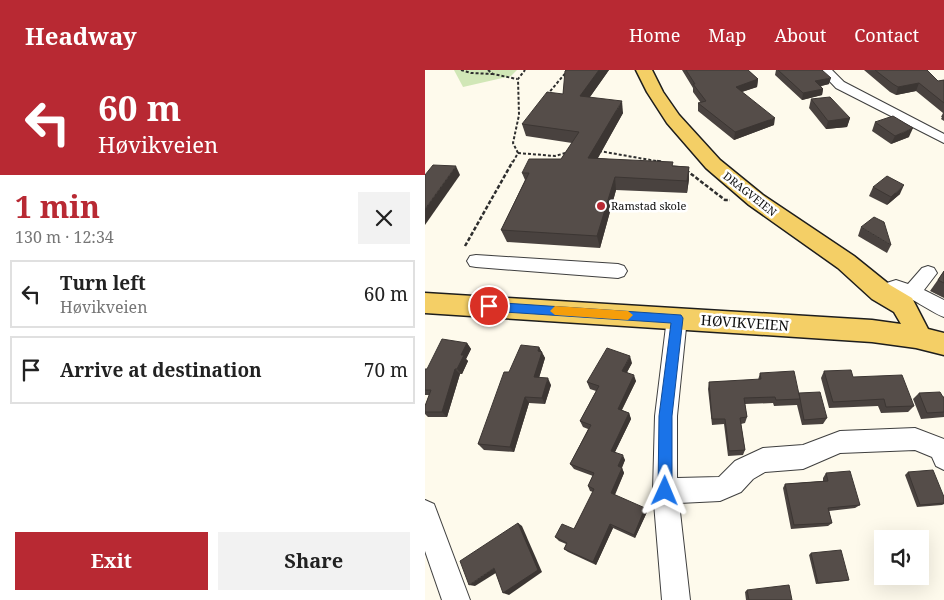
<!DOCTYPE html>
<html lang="en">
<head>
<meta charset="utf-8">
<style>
  :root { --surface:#fff; --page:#f2f2f2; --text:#222; --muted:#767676; --line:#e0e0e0; --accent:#b82933 }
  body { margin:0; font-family:"Noto Serif",serif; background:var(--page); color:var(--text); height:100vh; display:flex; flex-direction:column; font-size:19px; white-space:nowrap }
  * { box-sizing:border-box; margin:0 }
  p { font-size:16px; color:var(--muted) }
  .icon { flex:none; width:28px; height:28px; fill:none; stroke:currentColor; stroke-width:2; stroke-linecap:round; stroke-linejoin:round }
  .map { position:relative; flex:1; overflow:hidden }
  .side { display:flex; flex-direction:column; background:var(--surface); width:425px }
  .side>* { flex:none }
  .banner { background:#b82933; color:#fff; overflow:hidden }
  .fabs { position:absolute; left:449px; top:460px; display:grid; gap:10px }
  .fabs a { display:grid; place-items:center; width:55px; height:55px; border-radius:0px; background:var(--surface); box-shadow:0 5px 20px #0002; font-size:25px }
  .pin { position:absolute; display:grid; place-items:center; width:42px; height:42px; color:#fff; margin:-21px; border:2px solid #fff; border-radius:50%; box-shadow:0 1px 5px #0007 }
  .me { position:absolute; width:55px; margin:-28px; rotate:1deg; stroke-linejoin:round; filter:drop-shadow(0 0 4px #0008) }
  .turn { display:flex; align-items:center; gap:18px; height:105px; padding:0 15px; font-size:22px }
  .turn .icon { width:65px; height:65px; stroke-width:2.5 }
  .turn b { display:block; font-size:35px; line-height:42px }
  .round { display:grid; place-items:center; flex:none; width:52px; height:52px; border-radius:0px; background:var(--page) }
  .overview { display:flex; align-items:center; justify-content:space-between; height:85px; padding:0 15px }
  h1 { font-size:30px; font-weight:700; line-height:38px; color:var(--accent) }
  .primary-button { display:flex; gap:10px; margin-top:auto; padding:10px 15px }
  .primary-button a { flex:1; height:58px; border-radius:0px; background:var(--accent); color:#fff; font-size:20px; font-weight:700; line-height:58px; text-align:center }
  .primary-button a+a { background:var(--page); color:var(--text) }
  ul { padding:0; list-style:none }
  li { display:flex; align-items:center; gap:15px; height:68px; margin:0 10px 8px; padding:0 5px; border:2px solid var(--line); border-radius:0px }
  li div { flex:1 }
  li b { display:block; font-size:19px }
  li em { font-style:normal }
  header { display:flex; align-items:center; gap:30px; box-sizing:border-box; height:70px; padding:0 25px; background:var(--accent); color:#fff }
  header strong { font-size:24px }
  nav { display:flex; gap:28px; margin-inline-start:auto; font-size:18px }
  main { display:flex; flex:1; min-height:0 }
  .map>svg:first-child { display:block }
  .green { fill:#d1e7b7 }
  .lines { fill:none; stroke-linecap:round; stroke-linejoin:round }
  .minor-casing { stroke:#3f3f3f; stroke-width:2 }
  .major-casing { stroke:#1d1d1d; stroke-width:3 }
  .path-far1 { stroke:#2e2e2e; stroke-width:2; stroke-dasharray:3 2; stroke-linecap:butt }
  .path { stroke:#2e2e2e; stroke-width:2.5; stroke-dasharray:4 2; stroke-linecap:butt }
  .minor { fill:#fff; fill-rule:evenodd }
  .major { fill:#f4cf66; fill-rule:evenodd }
  .wall { fill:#49423f }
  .shaded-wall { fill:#3c3633 }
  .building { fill:#554d49; stroke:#3c3633 }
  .route { fill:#1a73e8; stroke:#114b97 }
  .slow { fill:#f59e0b }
  .poi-dot { fill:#b82933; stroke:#fff; stroke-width:2 }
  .labels { text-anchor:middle; stroke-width:5; stroke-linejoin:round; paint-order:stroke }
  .far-street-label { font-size:11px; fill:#0c0c0c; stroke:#fff }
  .far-poi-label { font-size:11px; fill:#0c0c0c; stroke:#fff; text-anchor:start }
  .street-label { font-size:14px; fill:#0c0c0c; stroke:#fff }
</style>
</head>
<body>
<header>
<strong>Headway</strong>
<nav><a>Home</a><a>Map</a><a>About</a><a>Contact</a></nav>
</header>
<main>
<section class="side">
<div class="banner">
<div class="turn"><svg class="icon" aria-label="left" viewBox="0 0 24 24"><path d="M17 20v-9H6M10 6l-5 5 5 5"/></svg><div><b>60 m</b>Høvikveien</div></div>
</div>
<div class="overview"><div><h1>1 min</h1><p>130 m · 12:34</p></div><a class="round"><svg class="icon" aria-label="close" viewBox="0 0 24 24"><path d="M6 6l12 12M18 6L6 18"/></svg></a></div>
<ul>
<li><svg class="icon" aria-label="left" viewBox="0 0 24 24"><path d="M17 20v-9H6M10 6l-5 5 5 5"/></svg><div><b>Turn left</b><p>Høvikveien</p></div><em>60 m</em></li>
<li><svg class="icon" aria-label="arrive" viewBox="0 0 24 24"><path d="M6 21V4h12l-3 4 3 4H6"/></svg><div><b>Arrive at destination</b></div><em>70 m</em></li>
</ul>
<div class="primary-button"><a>Exit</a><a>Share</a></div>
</section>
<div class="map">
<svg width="519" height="530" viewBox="0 0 519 530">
  <rect width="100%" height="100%" fill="#fefaec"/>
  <path class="green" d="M29,0H92L86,6L38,17Z"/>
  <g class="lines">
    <g class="minor-casing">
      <g id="minor">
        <path d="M394,0H407L419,12L519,64V73L411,18Z"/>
        <path d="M51,185L193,194L199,196L202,201L199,206L193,208L51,197L45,196L42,191L45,186Z"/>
        <path d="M503,196L509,198L512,203L499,220L519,230V247C505,242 486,226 472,224C464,224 459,230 449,227L447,222L449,217L471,210L483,214L497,198Z"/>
        <path d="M252,240L259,243L262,248L252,346V408L294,407L310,391L338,378L378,375L415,361L490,358L519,369V400L511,396L507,387L490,380L415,383L378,399L340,402L328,409L316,422L295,431L254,433L265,530H237L228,421L230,346L242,248L245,243Z"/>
        <path d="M0,430L9,434L45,530H17L0,481Z"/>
      </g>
    </g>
    <g class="major-casing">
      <path id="major" d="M211,0H227L238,22L254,45L295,90L338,125L429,186L465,215L487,228L503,259L519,263V285L491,278L447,272L0,243V223L447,250L476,254L469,242L447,229L413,198L324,135L281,98L242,53L222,22Z"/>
    </g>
    <g class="path-far1">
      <path d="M36,0L46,3L68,4"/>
      <path d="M63,0L68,4L92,9"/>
      <path d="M122,25L143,0"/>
      <path d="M174,81L237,92"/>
      <path d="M93,83L88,73L94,45L93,9L100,0"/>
      <path d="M93,83L130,86L144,82"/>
      <path d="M88,92L93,83"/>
    </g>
    <g class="path">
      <path d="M232,91L237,92"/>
      <path d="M261,100L300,130H305"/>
      <path d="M40,176L88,91"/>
    </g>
    <use href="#minor" class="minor"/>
    <use href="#major" class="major"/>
  </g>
  <g class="wall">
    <path d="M141,0H184L165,27L198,43L173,88L264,97V109L262,123L191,120L175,178L82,172L76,160L100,110L97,103L136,89L147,73L101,66L97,54L138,24Z"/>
    <path d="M257,0H323L333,9L332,17L317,22L349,55L309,70L273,41V33H276L268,22V18Z"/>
    <path d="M351,0H397L404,14L396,16L398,19L397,25L377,30L350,5Z"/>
    <path d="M439,0H502L513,11L519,10V51L516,49L517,47H516L518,43L491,21L471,25L465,22Z"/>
    <path d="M386,29L425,48L422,57L401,59L384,38Z"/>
    <path d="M450,52L484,67L466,74L447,61Z"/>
    <path d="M448,117L475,124L462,135L444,126Z"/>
    <path d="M436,157L466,175L462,183L433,166Z"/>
    <path d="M519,201V228L505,221Z"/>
    <path d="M42,273L46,279L41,289L43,291L37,304H35L22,347H3L0,344V336L4,325H0V299H2Z"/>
    <path d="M114,277L120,288L114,308L126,315L120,334L104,333L89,382L59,380L53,374L84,302Z"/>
    <path d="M207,293L202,302L211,311L197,340L204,343L206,349L190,382L200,390L197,398L199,403L190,425L222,442L210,468L188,458L171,495L143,482L139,479L141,474L134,471L130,467L149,459L168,422L165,421L163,416L168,406L149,399L145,394L163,359L158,357L155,351L171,321L165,319L162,312Z"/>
    <path d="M399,301L428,307L489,336L483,342L456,343L453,336L404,338L396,308Z"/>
    <path d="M335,303L374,323L402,348L398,354L377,355L372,335L349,336L348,333L320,334L322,347L320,353L316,354L320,380L318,385L303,386L299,354L287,355L283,319L284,312L333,310Z"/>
    <path d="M494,323L519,327V347L496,349L488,329Z"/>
    <path d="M483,402L519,427V434L517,435L492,437L480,405Z"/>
    <path d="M401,403L435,435L430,438L404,441L407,453L403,456L366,459L358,418L360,414L398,411V408Z"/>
    <path d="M386,483L424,510L421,511L391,514L384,485Z"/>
    <path d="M322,520L367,530H321L320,522Z"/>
  </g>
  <g class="shaded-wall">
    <path d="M174,0H184L157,38L155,26Z"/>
    <path d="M406,8L404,14L388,18L390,11Z"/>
    <path d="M333,9L332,17L310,24L311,17Z"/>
    <path d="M494,13L491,21L471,25L473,17Z"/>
    <path d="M398,19L397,25L377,30L378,23Z"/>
    <path d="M197,31L198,43L166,100L163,88Z"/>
    <path d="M350,48L349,55L309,70L310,62Z"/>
    <path d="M425,48L422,57L401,59L403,51Z"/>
    <path d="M488,58L484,67L466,74L470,66Z"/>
    <path d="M31,96L35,105L0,155V139Z"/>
    <path d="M264,97V109L262,123V111Z"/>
    <path d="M190,107L191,120L175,178L172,166Z"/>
    <path d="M479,115L475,124L462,135L466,127Z"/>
    <path d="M42,273L46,279L41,289L43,291L37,304L32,299L36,285Z"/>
    <path d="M114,277L120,288L112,314L109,307L113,281Z"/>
    <path d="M205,286L207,293L199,308L197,301Z"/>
    <path d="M30,299L35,304L22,347L17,342Z"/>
    <path d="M209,305L211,311L194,345L193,339Z"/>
    <path d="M123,308L126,315L120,334L117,328Z"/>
    <path d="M100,327L104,333L89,382L85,377Z"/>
    <path d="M204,343L206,349L188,386L186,381Z"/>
    <path d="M198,385L200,390L195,401L193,396Z"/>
    <path d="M197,398L199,403L188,428L186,423Z"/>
    <path d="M220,438L222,442L210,468L209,465Z"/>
    <path d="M93,453L97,456L117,502L84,525L78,523Z"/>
    <path d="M185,454L188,458L171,495L168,492Z"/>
    <path d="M69,498L74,501L50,516L44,515Z"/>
  </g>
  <g class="building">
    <path d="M141,0H174L155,26L197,31L163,88L248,92L247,96L264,97L262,111L190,107L172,166L76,160L104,103H97L104,89H136L154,62L97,54L122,22L138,24L140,1Z"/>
    <path d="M261,0H323L333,9L311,17L350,48L310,62L273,33L281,31L268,14H270Z"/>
    <path d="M353,0H397L406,8L390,11L398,19L378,23Z"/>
    <path d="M450,0H502L513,11L519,10V33L494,13L473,17L468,14Z"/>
    <path d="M405,27L425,48L403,51L386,29Z"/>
    <path d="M468,46L488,58L470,66L450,52Z"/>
    <path d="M8,95L31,96L0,139V105Z"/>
    <path d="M462,106L479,115L466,127L448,117Z"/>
    <path d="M449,147L459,152L466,175L436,157Z"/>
    <path d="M519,201V213L513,210Z"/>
    <path d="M17,269L42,273L36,285H39L32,299H30L17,342H0V336L6,320H0V299H2Z"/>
    <path d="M96,275L114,277L113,281L117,282L109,307L123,308L117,328L100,327L85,377L53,374L79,302H84Z"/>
    <path d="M182,278L205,286L197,301L209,305L193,339L204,343L186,381L198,385L193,396L197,398L186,423L220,438L209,465L185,454L168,492L139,479L142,473L130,467L137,454L149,459L169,419L163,416L169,403L145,394L166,355L155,351L174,316L162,312Z"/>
    <path d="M426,300L428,307L477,305L489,336L461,337L459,329L408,332L399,301Z"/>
    <path d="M369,301L375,329L351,330L350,327L319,328L322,347L315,348L320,380L304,381L300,349H287L284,312L336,309L335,303Z"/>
    <path d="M395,322L402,348L379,350L374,323Z"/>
    <path d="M515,322L518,327H519V342L502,343L494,323Z"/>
    <path d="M508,400L519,427V433L495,435L483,402Z"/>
    <path d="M425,401L435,435L403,438L407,453L369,455L360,414L403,411L401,403Z"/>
    <path d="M93,453L113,500L78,523L69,498L44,515L35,491Z"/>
    <path d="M416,480L424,510L393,513L386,483Z"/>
    <path d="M364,515L367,530H324L322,520Z"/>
  </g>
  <path class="route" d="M64,232L256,245L258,248L247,346V421L245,426L240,428L235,426L233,421L234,346L246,253L64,241L58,236Z"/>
  <path class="slow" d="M130,236L203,241L208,245L203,250L130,245L125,241Z"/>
  <circle class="poi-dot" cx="176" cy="136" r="5"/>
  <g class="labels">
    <g class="far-street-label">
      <text transform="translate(325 124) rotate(38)" y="4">DRAGVEIEN</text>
    </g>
    <g class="far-poi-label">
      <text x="186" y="140">Ramstad skole</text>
    </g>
    <g class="street-label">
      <text transform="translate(320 253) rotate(4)" y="5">HØVIKVEIEN</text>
    </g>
  </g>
</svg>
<div class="fabs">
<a><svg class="icon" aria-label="sound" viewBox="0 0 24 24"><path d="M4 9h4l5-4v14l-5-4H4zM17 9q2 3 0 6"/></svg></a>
</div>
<div class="pin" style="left:64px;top:236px;background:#d93025"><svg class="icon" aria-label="arrive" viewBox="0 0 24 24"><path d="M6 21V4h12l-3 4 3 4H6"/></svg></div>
<svg class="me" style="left:240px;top:421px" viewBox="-20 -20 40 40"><path d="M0-17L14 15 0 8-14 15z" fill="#1a73e8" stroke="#fff" stroke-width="4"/></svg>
</div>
</main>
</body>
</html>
